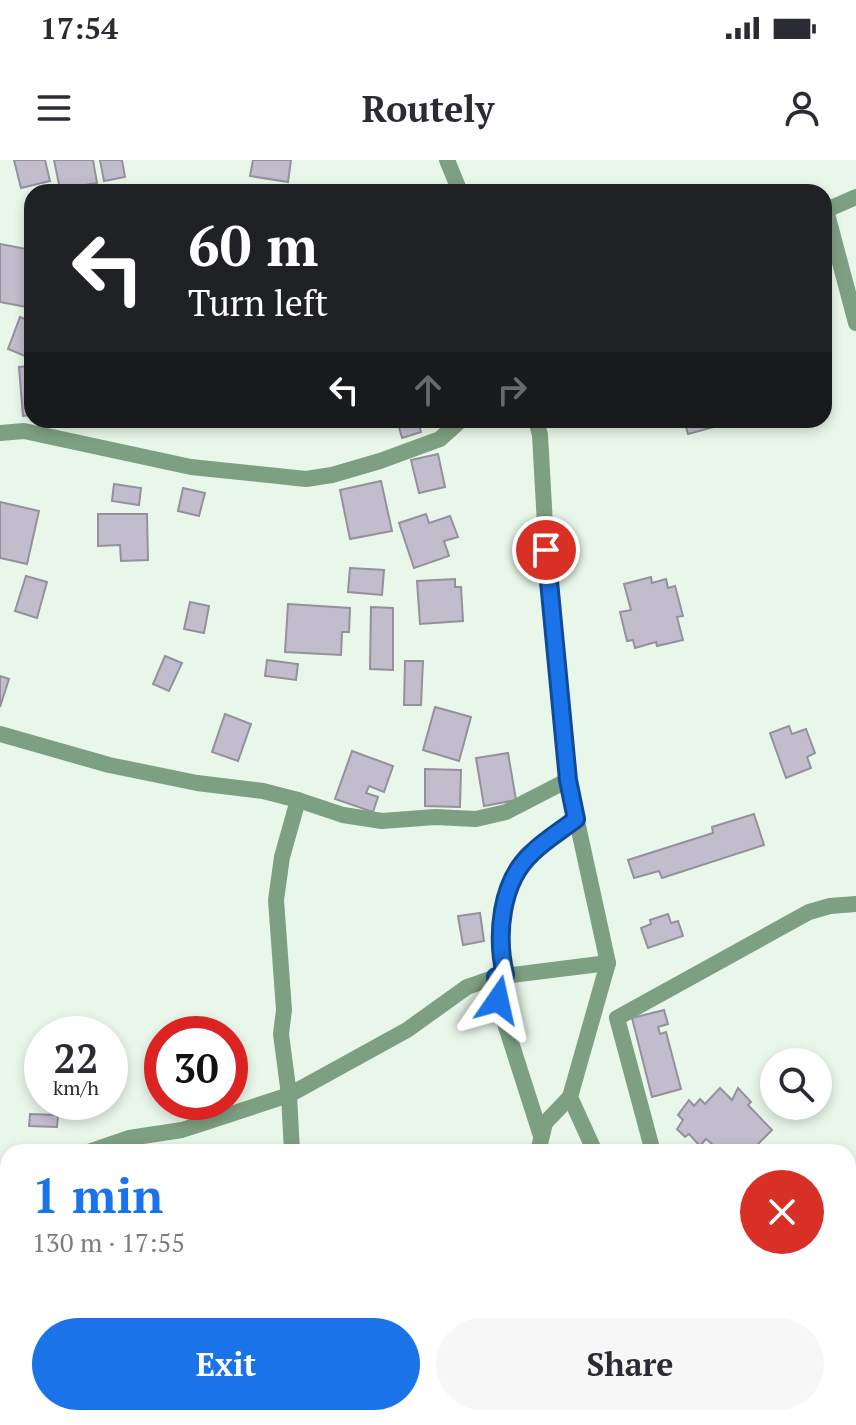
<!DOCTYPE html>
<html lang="en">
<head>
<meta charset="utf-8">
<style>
  :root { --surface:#fff; --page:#f7f7f7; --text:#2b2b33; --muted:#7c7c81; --accent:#1a73e8 }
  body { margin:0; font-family:"PT Serif",serif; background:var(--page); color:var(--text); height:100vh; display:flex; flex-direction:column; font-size:30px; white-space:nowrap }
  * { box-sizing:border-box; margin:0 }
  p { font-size:26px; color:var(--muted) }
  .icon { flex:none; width:44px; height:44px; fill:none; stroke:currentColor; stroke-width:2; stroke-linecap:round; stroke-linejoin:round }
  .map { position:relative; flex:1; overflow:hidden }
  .panel { position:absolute; left:0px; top:984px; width:856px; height:282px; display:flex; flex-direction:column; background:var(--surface); border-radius:24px 24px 0 0; box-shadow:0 4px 12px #0003 }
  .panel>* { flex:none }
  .hud { position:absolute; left:24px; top:24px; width:808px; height:244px; border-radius:24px; box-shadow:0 4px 12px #0003; background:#202124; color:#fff; overflow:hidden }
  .fabs { position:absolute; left:760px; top:888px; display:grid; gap:16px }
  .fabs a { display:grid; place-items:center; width:72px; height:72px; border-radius:50%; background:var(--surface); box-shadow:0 4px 12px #0003; font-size:40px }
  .speed { position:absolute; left:24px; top:856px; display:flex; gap:16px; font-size:40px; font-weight:700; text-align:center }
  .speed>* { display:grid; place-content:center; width:104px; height:104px; border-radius:50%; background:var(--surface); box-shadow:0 4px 12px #0003; line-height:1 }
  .speed small { font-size:20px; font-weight:400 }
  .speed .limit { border:12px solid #d22; background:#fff; color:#111 }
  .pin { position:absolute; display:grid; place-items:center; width:68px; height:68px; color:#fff; margin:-34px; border:4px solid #fff; border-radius:50%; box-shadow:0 2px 8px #0007 }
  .me { position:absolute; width:88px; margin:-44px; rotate:11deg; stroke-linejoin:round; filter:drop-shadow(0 0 6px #0008) }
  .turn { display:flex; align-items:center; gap:28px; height:168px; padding:0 32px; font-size:36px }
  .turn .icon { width:104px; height:104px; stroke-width:2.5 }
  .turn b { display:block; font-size:56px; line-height:68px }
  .lanes { display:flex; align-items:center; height:76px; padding:0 32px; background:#0003; justify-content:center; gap:40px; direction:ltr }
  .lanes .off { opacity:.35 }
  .round { display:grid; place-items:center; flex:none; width:84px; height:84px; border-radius:42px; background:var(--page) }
  .summary { display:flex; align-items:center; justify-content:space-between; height:136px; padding:0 32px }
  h1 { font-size:48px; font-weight:600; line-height:60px; color:var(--accent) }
  .primary-button { display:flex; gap:16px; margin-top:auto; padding:16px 32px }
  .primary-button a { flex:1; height:92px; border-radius:48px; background:var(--accent); color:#fff; font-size:32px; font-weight:600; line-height:92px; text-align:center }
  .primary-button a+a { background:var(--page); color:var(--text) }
  .status { display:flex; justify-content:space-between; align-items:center; height:56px; padding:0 40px; background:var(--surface); direction:ltr }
  .status svg { height:22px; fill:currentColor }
  header { display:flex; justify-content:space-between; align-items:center; height:104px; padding:0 32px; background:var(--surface); font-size:36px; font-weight:600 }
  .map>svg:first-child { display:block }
  .building { fill:#c2bdcc; stroke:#95909e; stroke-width:2 }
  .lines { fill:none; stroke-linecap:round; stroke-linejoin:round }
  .street { stroke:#7ea082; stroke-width:16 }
  .route-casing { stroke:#114b97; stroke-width:20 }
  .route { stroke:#1a73e8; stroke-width:14 }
</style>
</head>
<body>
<div class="status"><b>17:54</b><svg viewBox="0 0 49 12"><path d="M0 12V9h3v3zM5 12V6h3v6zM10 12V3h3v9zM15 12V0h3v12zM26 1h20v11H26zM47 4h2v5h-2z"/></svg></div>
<header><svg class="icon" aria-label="menu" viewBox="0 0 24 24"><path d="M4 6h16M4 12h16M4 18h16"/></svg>Routely<svg class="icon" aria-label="person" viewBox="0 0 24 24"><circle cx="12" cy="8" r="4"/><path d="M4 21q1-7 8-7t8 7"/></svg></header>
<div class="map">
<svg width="856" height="1265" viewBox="0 0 856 1265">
  <rect width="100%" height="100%" fill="#e9f7ea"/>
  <g class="building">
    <path d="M14,0H45L50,21L21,28Z"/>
    <path d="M54,0H93L97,23L60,29Z"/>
    <path d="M100,0H122L125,17L104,21Z"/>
    <path d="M253,0H291L288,22L250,16Z"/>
    <path d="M0,84L32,90V148L0,142Z"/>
    <path d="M20,157L32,162L30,198L8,189Z"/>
    <path d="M32,206V255L23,256L19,207Z"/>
    <path d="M397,260H418L421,272L402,278Z"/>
    <path d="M684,260H727L728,263L688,274Z"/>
    <path d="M438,294L445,327L419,333L411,300Z"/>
    <path d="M381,321L392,371L350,379L340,330Z"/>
    <path d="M114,324L141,328L139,345L112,341Z"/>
    <path d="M183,328L205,333L199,356L178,351Z"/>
    <path d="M0,342L39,351L27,404L0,398Z"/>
    <path d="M98,354H147L148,400L121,401L120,385L98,386Z"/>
    <path d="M426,354L429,363L450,356L458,377L444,381L449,396L414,408L399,363Z"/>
    <path d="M350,408L384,410L382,435L348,432Z"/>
    <path d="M26,416L47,422L37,458L15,451Z"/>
    <path d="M651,417L652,423L666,419L668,428L675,426L683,456L677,457L683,480L657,486L656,482L635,488L633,480L627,481L620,452L631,450L624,424Z"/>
    <path d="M455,419V427H461L463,461L420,464L417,421Z"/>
    <path d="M190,442L209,446L204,473L184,469Z"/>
    <path d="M288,444L350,448L349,472H342L341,495L285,492Z"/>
    <path d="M371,447L393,448V510L370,509Z"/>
    <path d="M165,496L182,503L169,531L153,524Z"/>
    <path d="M267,500L298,504L296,520L265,516Z"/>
    <path d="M405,501H423L421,545H404Z"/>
    <path d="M0,516L9,519L0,547Z"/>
    <path d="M435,547L471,557L459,601L423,590Z"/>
    <path d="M225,554L251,564L238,601L212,592Z"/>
    <path d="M789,566L792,574L806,569L815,593L807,597L811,608L786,618L770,573Z"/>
    <path d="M352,591L393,606L384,632L369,626L366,633L378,637L373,652L335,639Z"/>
    <path d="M508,593L516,640L484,646L476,598Z"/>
    <path d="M425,609L461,610L460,647L425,646Z"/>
    <path d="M754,654L764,685L662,718L659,711L634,718L628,700L713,673L712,667Z"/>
    <path d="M480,753L484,781L463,785L458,756Z"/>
    <path d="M668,754L671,763L678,761L683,776L648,788L641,768L651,764L650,760Z"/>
    <path d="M664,850L668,864L658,867L660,874L666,872L681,929L652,937L632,858Z"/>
    <path d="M720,928L732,940L738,928L751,942L748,945L772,970L750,992L742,990L739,992H709L707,989L712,984L706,979L700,986L689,974L685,977L677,969L683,960L678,955L689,940L694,946L700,939L705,944Z"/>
    <path d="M30,954L58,955L57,967L29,966Z"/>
    <path d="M536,1258H559L562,1265H533L531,1260Z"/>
    <path d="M640,1258H659L658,1265H639Z"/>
  </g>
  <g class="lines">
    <g class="street">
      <path d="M447,0L460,32"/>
      <path d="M826,50L856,163"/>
      <path d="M824,51L856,37"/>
      <path d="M536,260L540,275L548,419L568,620L608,803L570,937L595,992"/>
      <path d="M0,273L24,271L191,307L306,319L332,315L380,301L440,279L461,260"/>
      <path d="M0,574L109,605L197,623L263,631L298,640L343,655L382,661L435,657L476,659L506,652L568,620"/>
      <path d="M505,815C496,776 500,722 532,693C545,680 562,670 576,659"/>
      <path d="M496,817L501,851L541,976"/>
      <path d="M88,992L129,978L182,970L289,935L407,870L467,827L496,817L608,803"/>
      <path d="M292,992L289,935L281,874L284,850L276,740L282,697L298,640"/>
      <path d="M538,992L545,963L570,937"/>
      <path d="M653,992L617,858L809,752L830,746L856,744"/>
      <path d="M0,1036L8,1032"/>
      <path d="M0,1136L8,1078"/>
      <path d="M0,1203L8,1205"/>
      <path d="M848,1214L856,1212"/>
      <path d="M163,1258L178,1265"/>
      <path d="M722,1263L732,1258"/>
      <path d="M496,1265L502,1258"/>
    </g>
  </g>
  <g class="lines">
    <g class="route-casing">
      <path id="route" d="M498,840L496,817L505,815C496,776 500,722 532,693C545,680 562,670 576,659L568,620L546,390"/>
    </g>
    <use href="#route" class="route"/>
  </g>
</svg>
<div class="fabs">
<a><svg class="icon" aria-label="search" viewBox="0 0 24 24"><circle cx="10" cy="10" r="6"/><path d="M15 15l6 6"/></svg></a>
</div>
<div class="speed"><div>22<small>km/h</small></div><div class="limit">30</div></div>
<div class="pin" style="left:546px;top:390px;background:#d93025"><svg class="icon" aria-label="arrive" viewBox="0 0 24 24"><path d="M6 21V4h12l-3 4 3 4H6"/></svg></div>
<svg class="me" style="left:498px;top:840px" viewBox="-20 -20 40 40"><path d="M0-17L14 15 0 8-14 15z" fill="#1a73e8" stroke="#fff" stroke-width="4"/></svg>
<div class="hud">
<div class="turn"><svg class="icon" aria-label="left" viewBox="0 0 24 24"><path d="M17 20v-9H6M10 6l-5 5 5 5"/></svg><div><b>60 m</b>Turn left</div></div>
<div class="lanes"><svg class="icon" aria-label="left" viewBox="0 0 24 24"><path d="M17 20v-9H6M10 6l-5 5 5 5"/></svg><svg class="icon off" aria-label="ahead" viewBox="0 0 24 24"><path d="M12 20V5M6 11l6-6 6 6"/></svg><svg class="icon off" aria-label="right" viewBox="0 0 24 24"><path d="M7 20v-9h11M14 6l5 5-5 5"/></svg></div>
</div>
<section class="panel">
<div class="summary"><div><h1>1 min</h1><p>130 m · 17:55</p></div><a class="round" style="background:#d93025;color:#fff"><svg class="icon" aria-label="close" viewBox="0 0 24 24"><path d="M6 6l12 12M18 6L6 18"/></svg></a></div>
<div class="primary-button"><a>Exit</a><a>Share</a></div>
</section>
</div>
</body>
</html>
